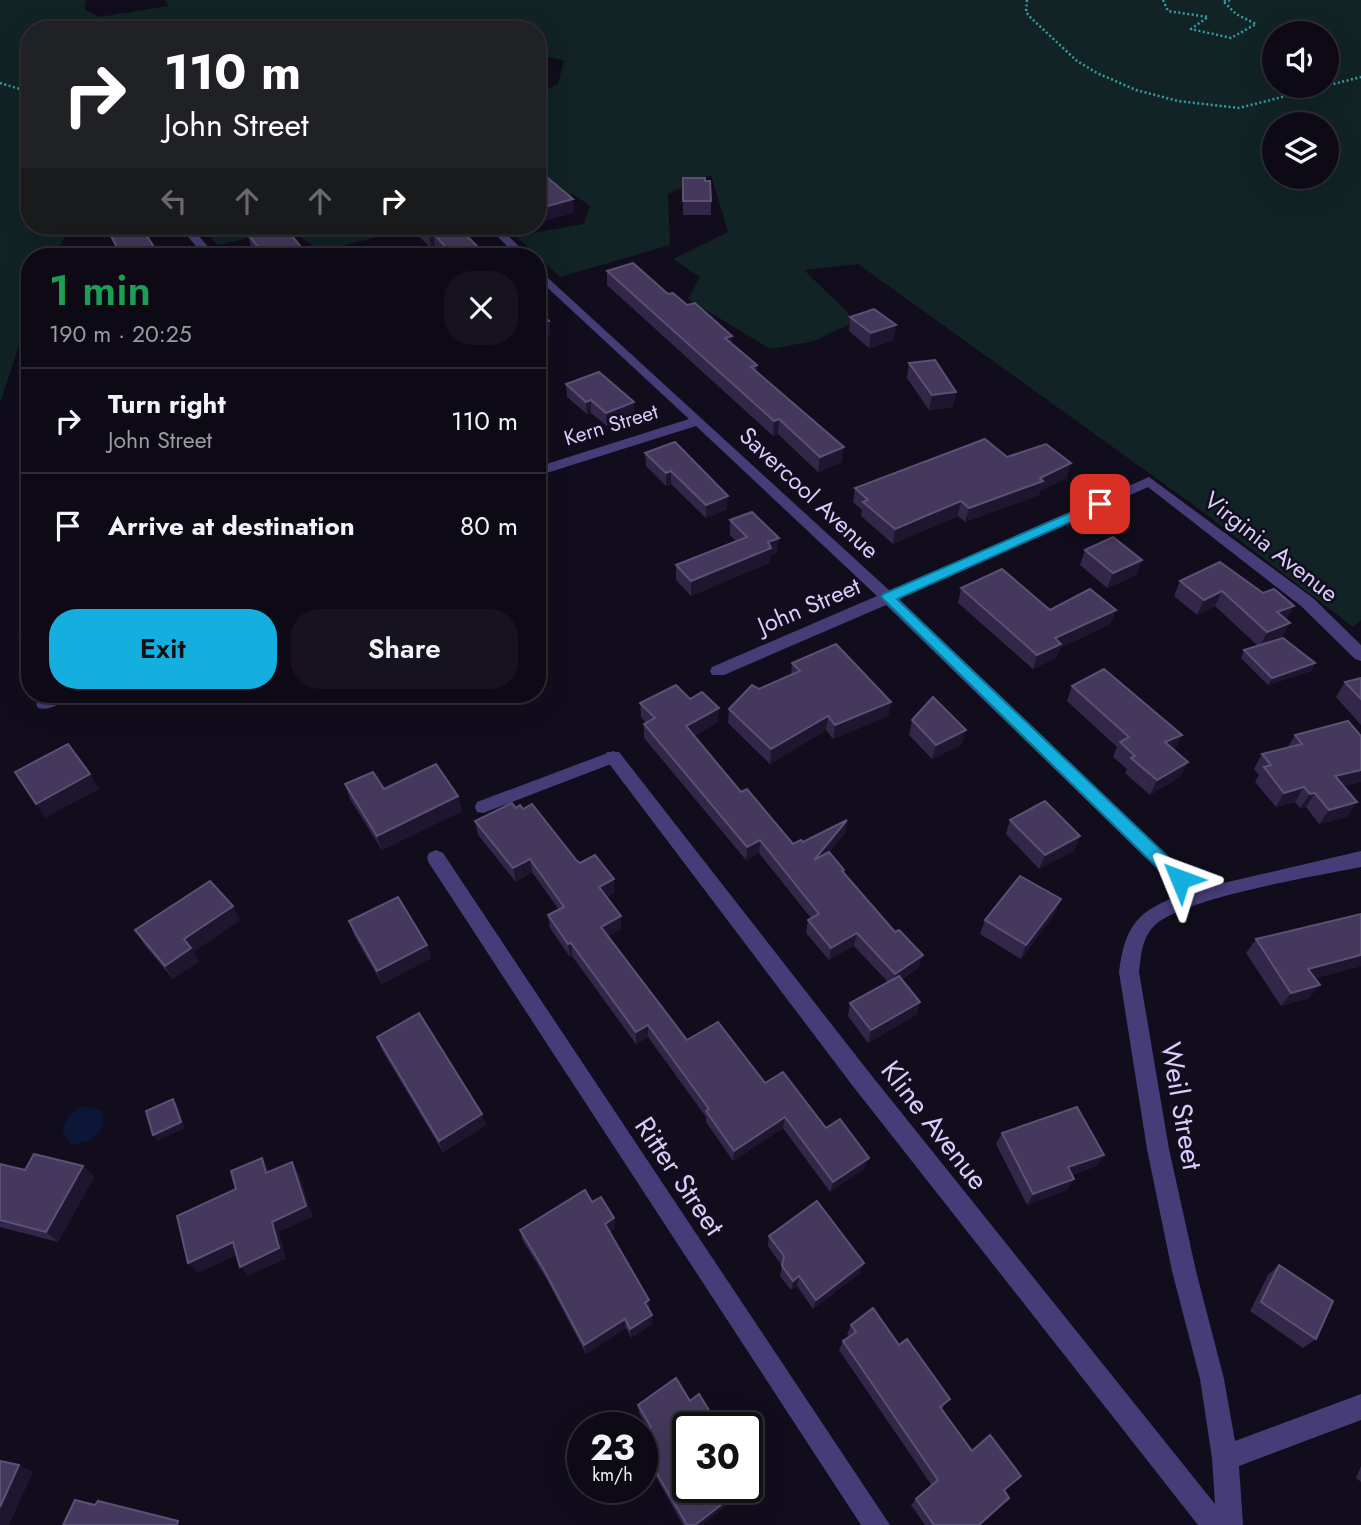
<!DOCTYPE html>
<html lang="en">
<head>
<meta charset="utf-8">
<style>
  :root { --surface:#0e0a15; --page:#17131e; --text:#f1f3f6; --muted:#9b9aa0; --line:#2e2b34; --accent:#14afdf }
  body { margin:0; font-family:Jost,sans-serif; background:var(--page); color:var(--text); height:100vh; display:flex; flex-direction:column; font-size:26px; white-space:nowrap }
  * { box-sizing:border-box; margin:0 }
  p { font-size:23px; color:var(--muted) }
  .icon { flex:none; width:38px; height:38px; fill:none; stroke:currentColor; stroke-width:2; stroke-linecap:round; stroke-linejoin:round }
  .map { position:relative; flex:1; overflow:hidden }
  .drawer { position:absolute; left:21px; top:248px; width:525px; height:455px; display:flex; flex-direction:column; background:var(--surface); border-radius:28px; box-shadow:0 7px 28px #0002,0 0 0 2px var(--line) }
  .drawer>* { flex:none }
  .top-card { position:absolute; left:21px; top:21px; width:525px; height:214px; border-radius:28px; box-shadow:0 7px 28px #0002,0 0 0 2px var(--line); background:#202124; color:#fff; overflow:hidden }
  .controls { position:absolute; left:1262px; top:21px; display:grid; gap:14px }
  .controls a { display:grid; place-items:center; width:77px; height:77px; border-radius:50%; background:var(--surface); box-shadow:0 7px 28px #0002,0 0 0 2px var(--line); font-size:35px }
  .speed { position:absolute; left:567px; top:1412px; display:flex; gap:14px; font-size:35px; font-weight:700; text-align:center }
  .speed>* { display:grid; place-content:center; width:91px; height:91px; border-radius:50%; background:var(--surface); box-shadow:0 7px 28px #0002,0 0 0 2px var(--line); line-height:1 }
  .speed small { font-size:18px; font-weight:400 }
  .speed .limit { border:4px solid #111; border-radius:10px; background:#fff; color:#111 }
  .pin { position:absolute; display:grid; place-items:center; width:60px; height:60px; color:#fff; margin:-30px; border-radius:14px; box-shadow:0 4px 10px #0006 }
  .me { position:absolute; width:77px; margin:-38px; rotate:314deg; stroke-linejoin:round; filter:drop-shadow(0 0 5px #0008) }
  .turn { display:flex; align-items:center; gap:24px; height:147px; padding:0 28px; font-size:32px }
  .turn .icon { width:91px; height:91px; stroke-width:2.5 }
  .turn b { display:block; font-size:49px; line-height:60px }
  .lanes { display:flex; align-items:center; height:66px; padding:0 28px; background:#0003; justify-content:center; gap:35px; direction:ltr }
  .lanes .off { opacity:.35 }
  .round { display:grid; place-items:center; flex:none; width:74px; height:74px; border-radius:28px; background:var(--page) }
  .summary { display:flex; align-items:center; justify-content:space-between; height:119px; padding:0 28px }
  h1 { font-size:42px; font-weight:600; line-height:52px; color:#1e9e55 }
  .action { display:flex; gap:14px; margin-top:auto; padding:14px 28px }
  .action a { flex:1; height:80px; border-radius:28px; background:var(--accent); color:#111; font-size:28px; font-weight:600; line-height:80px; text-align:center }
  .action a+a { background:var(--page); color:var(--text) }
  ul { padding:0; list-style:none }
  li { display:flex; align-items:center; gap:21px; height:105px; padding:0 28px; border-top:2px solid var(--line) }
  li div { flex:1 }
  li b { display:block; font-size:26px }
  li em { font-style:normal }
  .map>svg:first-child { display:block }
  .green { fill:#112325; fill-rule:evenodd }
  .water { fill:#0c1636 }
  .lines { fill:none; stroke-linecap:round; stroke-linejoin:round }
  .path { stroke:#379ca4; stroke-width:2.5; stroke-dasharray:2 2.5; stroke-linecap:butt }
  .service { fill:#463c77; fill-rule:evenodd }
  .minor { fill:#463c77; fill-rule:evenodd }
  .wall { fill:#322748 }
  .shaded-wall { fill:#1e152f }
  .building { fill:#44395c; stroke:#5b5075; stroke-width:2 }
  .route { fill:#14afdf; stroke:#0d7291; stroke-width:2 }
  .labels { text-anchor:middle; stroke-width:5; stroke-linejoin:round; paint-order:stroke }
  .far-street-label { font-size:21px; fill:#d8ccfb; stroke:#120d1c }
  .street-label { font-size:24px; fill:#d8ccfb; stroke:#120d1c }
  .near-street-label { font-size:28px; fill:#d8ccfb; stroke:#120d1c }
</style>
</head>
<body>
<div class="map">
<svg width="1361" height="1525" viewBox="0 0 1361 1525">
  <rect width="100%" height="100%" fill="#120d1c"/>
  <g class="green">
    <path d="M0,0H86L85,10L100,17L168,6L165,0H1361V620L1353,627L1199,509L858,264L804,270L856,321L814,341L770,349L688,299L700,277L673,259L728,232L711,175L668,194L670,245L560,277L516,236L584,224L590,206L573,194L537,202V185L551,180L537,167V119L541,114L537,110V95L558,84L564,60L537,55V30H394L323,27L321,30H30V226H70L55,257H30V312L0,403ZM1274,33H1326V86H1274ZM1274,124H1326V177H1274Z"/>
    <path d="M199,226H394L393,233L321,251L289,229L218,245Z"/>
  </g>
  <path class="water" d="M85,1106L101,1110C110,1130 91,1144 72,1144L62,1133C64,1118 72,1111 85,1106Z"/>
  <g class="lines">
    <g class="path">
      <path d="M1027,0L1026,12L1030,17L1077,61L1097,73L1136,90L1178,101L1239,108L1361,77"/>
      <path d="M1163,0L1168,11L1208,17L1191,29L1231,38L1256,24L1236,14L1223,1L1232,0"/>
      <path d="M0,83L30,92"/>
      <path d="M30,115L27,128L30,133"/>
    </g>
    <path class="service" d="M613,751L619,753L621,757L619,761L483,813L477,812L475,807L477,802Z"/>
    <g class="minor">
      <path d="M179,226H190L217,257H205Z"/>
      <path d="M487,226H498L530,257H518Z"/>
      <path d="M537,268L890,591L1149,477L1313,598L1361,645V661L1355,659L1301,606L1148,487L899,599L1202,888L1361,851V867C1317,876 1181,898 1154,926C1142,938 1141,956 1139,972L1169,1149L1196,1271L1224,1379L1235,1441L1361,1394V1420L1239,1466L1243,1525H1198L852,1085L604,757L607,752H619L868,1071L1215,1504L1212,1458L1200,1379L1172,1271L1147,1149L1119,972C1125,924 1139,910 1183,894L886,605L724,675H712L710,671L712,667L877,596L696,426L537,476V467L689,419L537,278Z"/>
      <path d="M47,695H69C64,704 48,711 38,708L36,704Z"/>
      <path d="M436,850L443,853L890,1525H861L429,863L427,858L429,853Z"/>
    </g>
  </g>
  <g class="wall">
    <path d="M683,178L705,181L711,201V215H683Z"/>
    <path d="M105,226H141L158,257H120Z"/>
    <path d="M408,226H457L488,257H444L435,247L431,248Z"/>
    <path d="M247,233L309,257H259L251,247Z"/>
    <path d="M607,271L668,294L732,344L757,365L756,371L842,462L818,472L778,434L773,436L607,285Z"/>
    <path d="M850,317L894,340L869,348L849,331Z"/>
    <path d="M909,363L956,392L953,407L929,410L907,378Z"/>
    <path d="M566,384L634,414L607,426L591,413L587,414L567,397Z"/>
    <path d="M30,396V410L25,399Z"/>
    <path d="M645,453L727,509L706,518L671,484L666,486L646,466Z"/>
    <path d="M1007,457L1067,478L1040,491L1039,495L965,522L958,516L893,544L861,516L862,510L853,502L855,488Z"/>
    <path d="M730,520L777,553L770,556L769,563L691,596L676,580V565L736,541L730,535Z"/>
    <path d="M1085,550L1142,560L1136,575L1107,588L1080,565Z"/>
    <path d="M1180,581L1263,593L1287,621L1282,638L1315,663L1311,671L1268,685L1241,658L1244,650L1258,646L1215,606L1197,615L1174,596Z"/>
    <path d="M961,588L1050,610H1116L1110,624L1060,648L1056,658L1033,669L958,603Z"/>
    <path d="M30,633V654L20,638Z"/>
    <path d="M792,663L891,702L888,716L833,739L826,730L770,764L728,723L729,709L759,689L791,675Z"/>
    <path d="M1361,678V725L1336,697L1345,682Z"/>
    <path d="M1072,686L1174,750L1181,776L1150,795L1125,773L1127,769L1113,757L1117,747L1067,701Z"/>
    <path d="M217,695H244L226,705Z"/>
    <path d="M690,699L718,722L694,736L741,792L793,844L803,842L847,820L845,833L829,852L844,874L919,967L902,979L920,1002L916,1015L868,1043L848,1016L850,1003L888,982L854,946L829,960L806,933L808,920L811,918L759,853L746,860L644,738V724L646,723L641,717L640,703Z"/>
    <path d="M912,720L962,744L932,759L909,735Z"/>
    <path d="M1295,735L1343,786L1347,817L1319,824L1306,807L1300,808L1295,802L1276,807L1255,782L1259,775L1254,769L1262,754L1287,748Z"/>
    <path d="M345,784L458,796L462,811L382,850L350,799Z"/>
    <path d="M516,808L615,892L607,897L621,916V929L608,936L687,1040L765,1083L826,1128L865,1168L830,1192L783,1128L733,1161L706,1122V1117L648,1037L636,1044L572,956L570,957L550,928L548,915L559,910L532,872L516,882L478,835L475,821Z"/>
    <path d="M1010,820L1080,836L1074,851L1039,869L1006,834Z"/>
    <path d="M1055,913L1021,959L980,934L985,920Z"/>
    <path d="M240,920L193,952L199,961L173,979L144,944L135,930Z"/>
    <path d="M349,921L427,945L431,958L382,984L354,935Z"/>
    <path d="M1256,939L1361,966L1315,978L1309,998L1281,1006L1246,953Z"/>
    <path d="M377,1037L482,1114L486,1125L443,1152L382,1050Z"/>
    <path d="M1002,1133L1097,1166L1072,1175L1074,1179L1067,1190L1027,1205L996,1144Z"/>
    <path d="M0,1164L25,1170L83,1166L94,1177L58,1242L0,1227Z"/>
    <path d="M592,1202L614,1218L615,1228L610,1232L649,1300L650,1309L649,1310L652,1324L631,1338L626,1328L586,1354L546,1278L523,1241L520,1230Z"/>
    <path d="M769,1236L864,1263L860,1273L813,1309L797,1286L791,1290L780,1276L782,1266L768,1246Z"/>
    <path d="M1279,1265L1316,1339L1303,1348L1250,1311L1268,1275Z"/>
    <path d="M851,1325L944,1407L941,1409L972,1451L1004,1490L979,1525H925L911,1505L916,1499L932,1486L839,1350L843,1341L849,1336L847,1334Z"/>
    <path d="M690,1401L751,1486L702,1525H683L651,1468L643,1474L642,1473V1434L649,1429L639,1413L638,1405Z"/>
    <path d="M1361,1466V1482L1356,1478Z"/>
  </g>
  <g class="shaded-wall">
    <path d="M573,199L574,213L538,223L537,209Z"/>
    <path d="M433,233L435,247L431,248L429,234Z"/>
    <path d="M155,249L158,257H146L145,255Z"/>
    <path d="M549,321L551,335L537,339V324Z"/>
    <path d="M896,325L894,340L869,348L871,333Z"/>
    <path d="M732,336V350L725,338Z"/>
    <path d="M956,392L953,407L929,410L932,395Z"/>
    <path d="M591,400V413L587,414L586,402Z"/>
    <path d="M634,402V414L607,426L606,413Z"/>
    <path d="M779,419L778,434L773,436L774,421Z"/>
    <path d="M844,447L842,462L818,472L820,457Z"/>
    <path d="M1071,463L1067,478L1040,491L1039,495L965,522L969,508L1040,478Z"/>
    <path d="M671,471V484L666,486V473Z"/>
    <path d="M728,496L727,509L706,518V505Z"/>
    <path d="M961,501L958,516L893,544L895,529Z"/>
    <path d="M779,538L777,553L770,556L769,563L691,596V581L768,542Z"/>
    <path d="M1142,560L1136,575L1107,588L1113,573Z"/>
    <path d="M1222,591L1215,606L1197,615L1204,600Z"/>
    <path d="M1294,606L1286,621L1277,612Z"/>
    <path d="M1116,610L1110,624L1060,648L1056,658L1033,669L1037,655L1055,638Z"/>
    <path d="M1290,623L1282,638L1260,647L1267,632Z"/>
    <path d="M1315,663L1311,671L1268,685L1272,678Z"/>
    <path d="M221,695H244L226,705Z"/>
    <path d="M891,702L888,716L833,739L835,725Z"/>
    <path d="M719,708L718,722L686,740V726Z"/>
    <path d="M828,716L826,730L770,764L771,749Z"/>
    <path d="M966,730L962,744L932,759L936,745Z"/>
    <path d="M1182,735L1175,750L1165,742Z"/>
    <path d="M1188,762L1181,776L1150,795L1157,780Z"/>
    <path d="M1361,770V782L1325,791L1335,776Z"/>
    <path d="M90,774L99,789L45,818L36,804Z"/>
    <path d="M1304,787L1295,802L1276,807L1284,793Z"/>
    <path d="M1315,793L1306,807L1300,808L1310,794Z"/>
    <path d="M458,796L462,811L382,850L377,836Z"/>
    <path d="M1357,802L1347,817L1319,824L1329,810Z"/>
    <path d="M847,820L845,833L812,874L814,860Z"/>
    <path d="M1080,836L1074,851L1039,869L1045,855Z"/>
    <path d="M760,840L759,853L746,860L747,847Z"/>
    <path d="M530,859L532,872L516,882L513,868Z"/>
    <path d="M614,879L615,892L601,900L599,887Z"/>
    <path d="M1061,899L1055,913L1021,959L1026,945Z"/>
    <path d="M233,906L240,920L193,952L199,961L173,979L165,966L184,939Z"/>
    <path d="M621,916V929L602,940L601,927Z"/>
    <path d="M857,933L854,946L829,960L831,948Z"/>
    <path d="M571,943L572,956L570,957L568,944Z"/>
    <path d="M427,945L431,958L382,984L377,971Z"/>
    <path d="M923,955L919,967L891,986L895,974Z"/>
    <path d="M1361,955V966L1298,982L1308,969Z"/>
    <path d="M1320,985L1309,998L1281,1006L1291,993Z"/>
    <path d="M920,1002L916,1015L868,1043L871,1030Z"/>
    <path d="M648,1025V1037L636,1044V1032Z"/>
    <path d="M173,1099L178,1105L185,1128L158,1141L153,1135Z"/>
    <path d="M482,1114L486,1125L443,1152L439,1141Z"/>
    <path d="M785,1117L783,1128L733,1161L734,1151Z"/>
    <path d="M1104,1155L1097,1166L1061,1179L1068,1167Z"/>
    <path d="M262,1158L269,1170L274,1184L266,1173Z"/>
    <path d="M869,1158L865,1168L830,1192L833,1182Z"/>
    <path d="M292,1162L299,1173L313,1217L279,1232L286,1259L248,1276L240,1267L272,1222Z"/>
    <path d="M83,1166L94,1177L58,1242L46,1232Z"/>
    <path d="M1074,1179L1067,1190L1027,1205L1033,1194Z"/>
    <path d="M614,1218L615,1228L606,1234L605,1224Z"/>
    <path d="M233,1242L242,1253L198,1273L188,1263Z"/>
    <path d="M864,1263L860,1273L813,1309L816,1300Z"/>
    <path d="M799,1276L797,1286L791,1290L793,1281Z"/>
    <path d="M649,1300L650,1309L646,1312L645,1303Z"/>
    <path d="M652,1315V1324L631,1338L630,1329Z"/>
    <path d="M625,1319L626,1328L586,1354L584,1345Z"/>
    <path d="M650,1462L651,1468L643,1474L642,1467Z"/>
    <path d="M19,1465L33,1472L9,1525H0V1507Z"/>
    <path d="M753,1480L751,1486L702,1525H695L743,1488H747V1484Z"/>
  </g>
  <g class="building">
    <path d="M537,169L573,199L537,209Z"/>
    <path d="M683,178H705V181H710L711,201H683Z"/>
    <path d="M106,226H141L155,249L145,255L146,257H122Z"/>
    <path d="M275,226H284L309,257H266L247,233Z"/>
    <path d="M420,226H457L488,257H455L433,233L429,234Z"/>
    <path d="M633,263L668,294L673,293L687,305L695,303L732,336L725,338L757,365L751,367L844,447L820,457L779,419L774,421L607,271Z"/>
    <path d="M537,308L549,321L537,324Z"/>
    <path d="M874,309L896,325L871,333L850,317Z"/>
    <path d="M935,360L956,392L932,395L909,363Z"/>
    <path d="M599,372L634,402L606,413L591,400L586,402L566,384Z"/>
    <path d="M985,439L1007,457L1046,444L1071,463L1040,478L1043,481L969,508L961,501L895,529L863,502L868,500L855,488Z"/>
    <path d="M675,442L728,496L706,505L671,471L666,473L645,453Z"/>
    <path d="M752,512L779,538L768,542L771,548L691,581L676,565L747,537L730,520Z"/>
    <path d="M1113,537L1142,560L1113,573L1085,550Z"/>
    <path d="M1220,562L1263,593L1274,589L1294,606L1277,612L1290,623L1267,632L1222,591L1204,600L1180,581Z"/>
    <path d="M1002,569L1050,610L1090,589L1116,610L1055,638L1061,644L1037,655L961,588Z"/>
    <path d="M30,633V648L20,638Z"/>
    <path d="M1283,638L1315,663L1272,678L1244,650Z"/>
    <path d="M836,644L891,702L835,725L828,716L771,749L729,709L752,685L759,689L800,671L792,663Z"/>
    <path d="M1104,669L1182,735L1165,742L1188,762L1157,780L1131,758L1135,756L1120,742L1129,737L1072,686Z"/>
    <path d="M1361,678V699L1345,682Z"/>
    <path d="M676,685L690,699L702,692L719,708L686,726L741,792L747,789L793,844L801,840L803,842L847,820L814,860L829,852L844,870L842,871L895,932L899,930L923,955L895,974L857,933L831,948L808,920L819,914L760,840L747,847L644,724L655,718L640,703Z"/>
    <path d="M933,697L966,730L936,745L912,720Z"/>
    <path d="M1348,721L1361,736V770L1335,776L1357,802L1329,810L1315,793L1310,794L1304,787L1284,793L1264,767L1271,765L1262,754L1302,744L1295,735Z"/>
    <path d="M68,744L90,774L36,804L15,772Z"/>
    <path d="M436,764L458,796L377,836L345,784L373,772L384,789Z"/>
    <path d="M1045,801L1080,836L1045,855L1010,820Z"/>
    <path d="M512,803L516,808L520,805L523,809L532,804L577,861L580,863L595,855L614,879L599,887L621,916L601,927L687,1040L718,1022L765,1083L783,1072L826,1128L840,1119L869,1158L833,1182L785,1117L734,1151L706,1111L709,1109L648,1025L636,1032L571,943L568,944L548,915L564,907L530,859L513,868L475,821Z"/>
    <path d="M1020,876L1061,899L1026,945L985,920Z"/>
    <path d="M210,881L233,906L184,939L191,948L165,966L135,930Z"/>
    <path d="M398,897L427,945L377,971L349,921Z"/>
    <path d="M1361,914V955L1308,969L1320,985L1291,993L1256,939Z"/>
    <path d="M899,976L920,1002L871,1030L850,1003Z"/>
    <path d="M419,1013L482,1114L439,1141L377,1037Z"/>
    <path d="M173,1099L181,1122L153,1135L146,1111Z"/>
    <path d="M1077,1107L1104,1155L1068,1167L1074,1179L1033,1194L1002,1133Z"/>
    <path d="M34,1154L83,1166L46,1232L0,1220V1164L25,1170Z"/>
    <path d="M262,1158L266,1173L292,1162L306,1206L272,1222L279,1248L240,1267L233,1242L188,1263L177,1216L236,1189L231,1171Z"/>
    <path d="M585,1190L592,1202L601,1197L614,1218L605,1224L649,1300L645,1303L652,1315L630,1329L625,1319L584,1345L543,1268L520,1230Z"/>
    <path d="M817,1201L864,1263L816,1300L799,1276L793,1281L782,1266L784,1256L769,1236Z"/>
    <path d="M1279,1265L1333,1301L1316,1339L1261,1302Z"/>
    <path d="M873,1308L899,1345L907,1339L950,1399L940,1407L972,1451L990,1435L1021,1476L1004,1490L1009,1498L979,1525H934L916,1499L938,1480L843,1341L856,1332L851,1325Z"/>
    <path d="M676,1378L690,1401L699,1394L720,1428H688V1488H743L695,1525H687L650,1462L642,1467V1434L651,1427L638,1405Z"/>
    <path d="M0,1461L19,1465L0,1507Z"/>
    <path d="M747,1471L753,1480L747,1484Z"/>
    <path d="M75,1500L95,1505L98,1501L178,1521L177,1525H63Z"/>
  </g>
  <path class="route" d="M1100,500L1106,504L1104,507L897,599L1186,874L1188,879L1186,884H1174L881,597L883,594Z"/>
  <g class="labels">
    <g class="far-street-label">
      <text transform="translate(611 425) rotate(-17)" y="7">Kern Street</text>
    </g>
    <g class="street-label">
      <text transform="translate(809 493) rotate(43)" y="8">Savercool Avenue</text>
      <text transform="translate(1271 547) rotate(38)" y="8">Virginia Avenue</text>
      <text transform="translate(809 606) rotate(-23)" y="8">John Street</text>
    </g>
    <g class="near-street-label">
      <text transform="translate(1182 1106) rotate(80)" y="10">Weil Street</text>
      <text transform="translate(935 1125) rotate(52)" y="10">Kline Avenue</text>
      <text transform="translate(680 1176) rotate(56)" y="10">Ritter Street</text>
    </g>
  </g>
</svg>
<div class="controls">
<a><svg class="icon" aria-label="sound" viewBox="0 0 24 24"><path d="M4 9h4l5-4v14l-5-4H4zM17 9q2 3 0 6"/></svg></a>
<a><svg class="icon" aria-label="layers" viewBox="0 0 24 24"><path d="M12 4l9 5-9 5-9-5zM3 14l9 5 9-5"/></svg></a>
</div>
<div class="speed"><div>23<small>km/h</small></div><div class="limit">30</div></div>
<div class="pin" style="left:1100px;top:504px;background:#d93025"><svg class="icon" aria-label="arrive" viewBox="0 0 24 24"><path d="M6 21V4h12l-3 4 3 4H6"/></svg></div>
<svg class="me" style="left:1180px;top:879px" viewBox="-20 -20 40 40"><path d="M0-17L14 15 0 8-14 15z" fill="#14afdf" stroke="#fff" stroke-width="4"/></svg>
<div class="top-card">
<div class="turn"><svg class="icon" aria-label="right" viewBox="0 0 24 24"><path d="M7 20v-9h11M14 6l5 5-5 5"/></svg><div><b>110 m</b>John Street</div></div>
<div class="lanes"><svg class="icon off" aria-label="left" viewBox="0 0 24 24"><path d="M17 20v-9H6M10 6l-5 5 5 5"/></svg><svg class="icon off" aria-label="ahead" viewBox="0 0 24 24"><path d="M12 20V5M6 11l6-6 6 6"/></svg><svg class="icon off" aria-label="ahead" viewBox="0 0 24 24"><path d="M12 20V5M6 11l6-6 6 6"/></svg><svg class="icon" aria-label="right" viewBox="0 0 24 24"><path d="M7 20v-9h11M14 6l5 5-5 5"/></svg></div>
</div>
<section class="drawer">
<div class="summary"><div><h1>1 min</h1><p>190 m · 20:25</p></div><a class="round"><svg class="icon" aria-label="close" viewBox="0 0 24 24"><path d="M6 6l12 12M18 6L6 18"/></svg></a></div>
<ul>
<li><svg class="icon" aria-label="right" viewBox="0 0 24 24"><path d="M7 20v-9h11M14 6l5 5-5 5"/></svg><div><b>Turn right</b><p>John Street</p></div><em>110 m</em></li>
<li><svg class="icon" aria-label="arrive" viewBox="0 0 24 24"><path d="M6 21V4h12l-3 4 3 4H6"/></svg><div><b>Arrive at destination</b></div><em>80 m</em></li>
</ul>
<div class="action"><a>Exit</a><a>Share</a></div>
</section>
</div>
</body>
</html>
